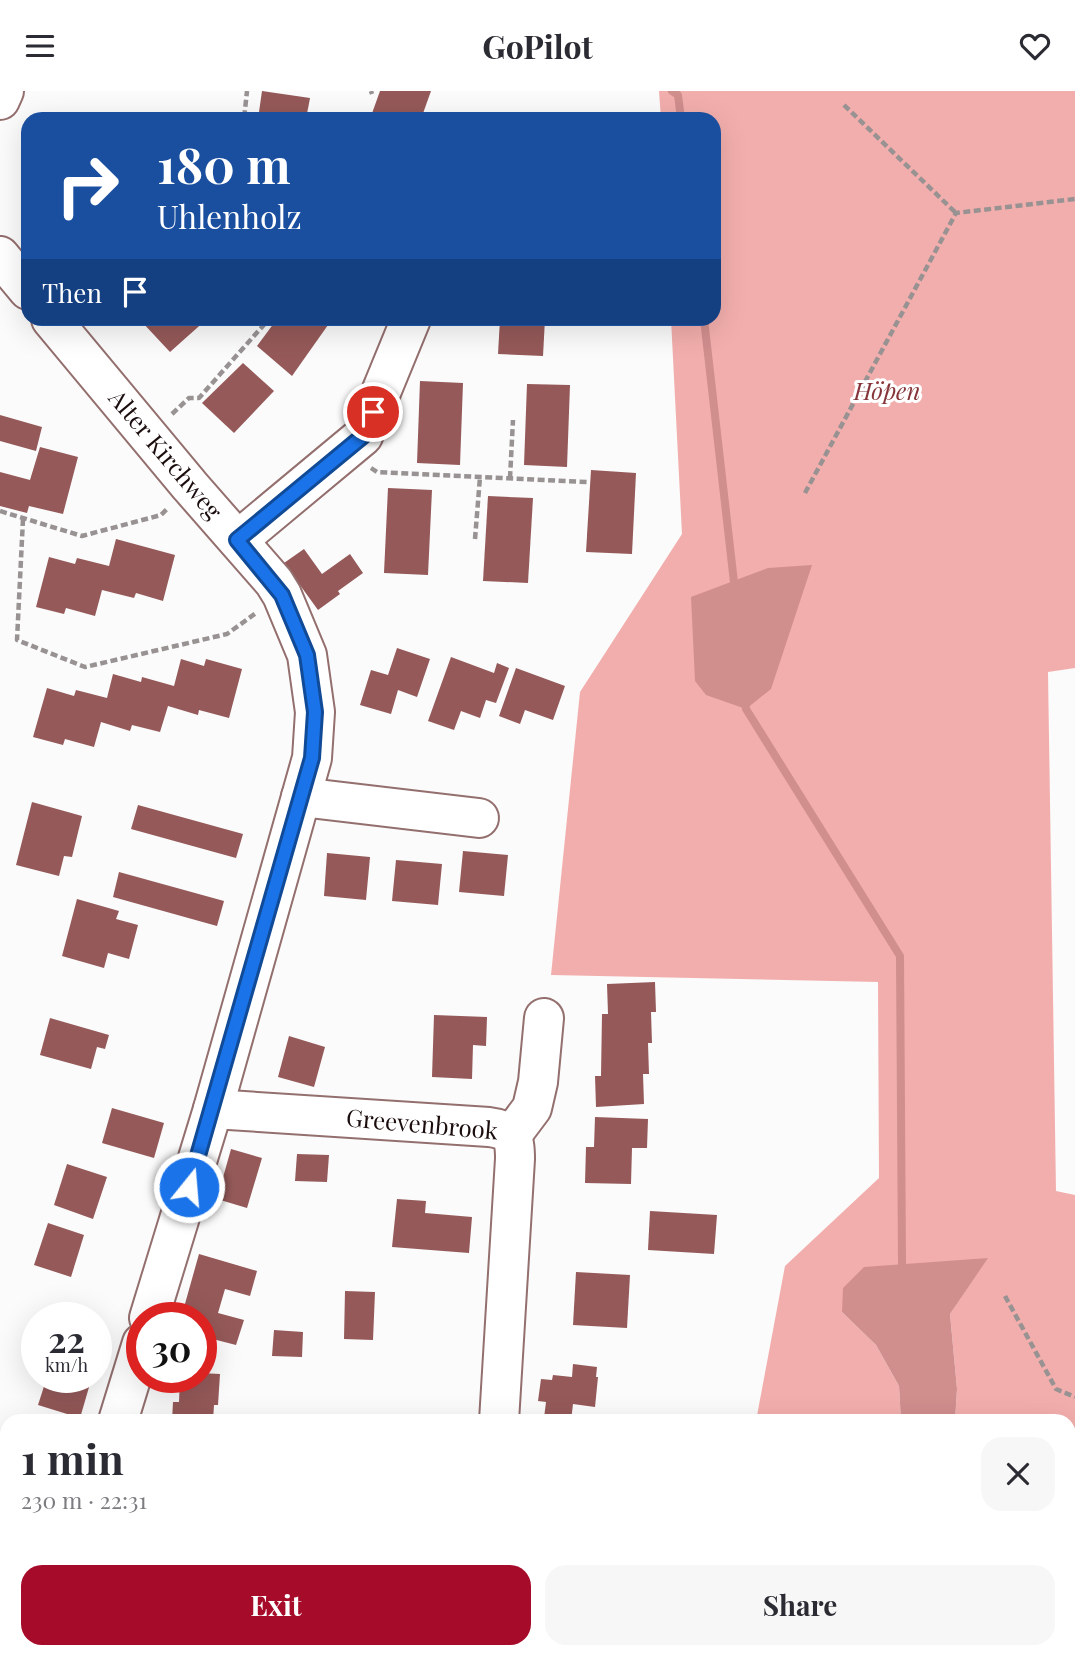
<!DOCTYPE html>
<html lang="en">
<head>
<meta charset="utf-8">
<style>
  :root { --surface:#fff; --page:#f7f7f7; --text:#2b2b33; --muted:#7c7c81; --accent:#a60b2a }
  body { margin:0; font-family:"Playfair Display",serif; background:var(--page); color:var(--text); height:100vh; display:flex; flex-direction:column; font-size:26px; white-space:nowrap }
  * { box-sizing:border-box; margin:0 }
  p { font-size:23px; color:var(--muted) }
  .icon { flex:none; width:38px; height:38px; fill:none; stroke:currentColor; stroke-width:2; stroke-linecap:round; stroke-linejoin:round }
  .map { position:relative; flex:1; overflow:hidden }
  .sheet { position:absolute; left:0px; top:1323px; width:1076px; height:245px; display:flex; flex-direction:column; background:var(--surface); border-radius:21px 21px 0 0; box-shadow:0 7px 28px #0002 }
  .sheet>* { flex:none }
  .hud { position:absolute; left:21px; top:21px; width:700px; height:214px; border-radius:21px; box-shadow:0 7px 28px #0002; background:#1a4fa0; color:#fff; overflow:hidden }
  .speed { position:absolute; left:21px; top:1211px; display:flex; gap:14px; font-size:35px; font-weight:700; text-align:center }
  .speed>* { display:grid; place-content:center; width:91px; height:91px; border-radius:50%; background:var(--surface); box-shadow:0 7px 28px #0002; line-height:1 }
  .speed small { font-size:18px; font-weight:400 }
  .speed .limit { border:10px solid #d22; background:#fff; color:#111 }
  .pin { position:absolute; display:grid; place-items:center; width:60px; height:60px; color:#fff; margin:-30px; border:4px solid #fff; border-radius:50%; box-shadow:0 2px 7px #0007 }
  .me { position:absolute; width:77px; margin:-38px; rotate:17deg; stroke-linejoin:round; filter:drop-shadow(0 0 5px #0008) }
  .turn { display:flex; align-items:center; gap:24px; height:147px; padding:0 21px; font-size:32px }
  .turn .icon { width:91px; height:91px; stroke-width:2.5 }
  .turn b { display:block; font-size:49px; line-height:60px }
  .then { display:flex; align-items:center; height:66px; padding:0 21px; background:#0003; gap:14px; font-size:26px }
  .round { display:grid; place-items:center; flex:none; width:74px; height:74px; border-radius:21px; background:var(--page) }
  .overview { display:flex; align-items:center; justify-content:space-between; height:119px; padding:0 21px }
  h1 { font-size:42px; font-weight:700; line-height:52px }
  .cta { display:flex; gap:14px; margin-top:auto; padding:14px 21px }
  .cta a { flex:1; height:80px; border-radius:21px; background:var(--accent); color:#fff; font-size:28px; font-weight:700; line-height:80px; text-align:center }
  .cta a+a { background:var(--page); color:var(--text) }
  header { display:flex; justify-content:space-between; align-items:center; height:91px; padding:0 21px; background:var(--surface); font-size:32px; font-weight:700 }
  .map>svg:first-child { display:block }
  .forest { fill:#f2aeac }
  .water { fill:#d08e8d }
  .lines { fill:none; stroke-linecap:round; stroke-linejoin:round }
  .stream { stroke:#d08e8d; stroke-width:8 }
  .building { fill:#955959 }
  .minor-casing { stroke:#936f6e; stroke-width:42 }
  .path { stroke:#989292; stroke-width:4.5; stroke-dasharray:7 3.5; stroke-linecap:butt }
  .minor { stroke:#fff; stroke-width:38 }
  .route-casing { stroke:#114b97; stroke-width:18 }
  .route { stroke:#1a73e8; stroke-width:12 }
  .labels { text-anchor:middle; stroke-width:6; stroke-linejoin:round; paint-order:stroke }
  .park-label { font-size:24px; font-style:italic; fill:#853539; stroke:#fff }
  .street-label { font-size:24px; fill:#1b0d0d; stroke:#fff }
</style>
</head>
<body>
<header><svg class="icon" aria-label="menu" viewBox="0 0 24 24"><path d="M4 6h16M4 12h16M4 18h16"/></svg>GoPilot<svg class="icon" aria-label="heart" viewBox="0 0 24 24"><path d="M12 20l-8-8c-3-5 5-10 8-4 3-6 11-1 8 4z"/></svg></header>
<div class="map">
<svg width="1075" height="1568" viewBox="0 0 1075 1568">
  <rect width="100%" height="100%" fill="#fbfbfb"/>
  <g class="forest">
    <path d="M659,0H1075V577L1048,581L1056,1100L1075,1104V1480L1069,1462V1330H955L957,1298L950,1223L987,1167L842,1221L876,1254L899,1295L901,1330H756L785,1175L879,1087L878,891L551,884L580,601L682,443L671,228H714V28H661Z"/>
    <path d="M1075,1517V1568H755L754,1561H1069V1526Z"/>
  </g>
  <g class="water">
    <path d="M812,474L771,598L746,618L706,604L695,590L691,506L768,477Z"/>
    <path d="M988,1167L950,1223L957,1298L955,1330H901L899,1295L876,1254L842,1221L843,1197L864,1176Z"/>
  </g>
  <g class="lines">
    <g class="stream">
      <path d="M672,0L678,4L681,28"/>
      <path d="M704,228L735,500"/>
      <path d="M745,607L746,618L900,865L902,1173L904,1183"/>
      <path d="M969,1568L974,1561"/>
    </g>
  </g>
  <g class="building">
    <path d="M262,0L310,7L306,28H258Z"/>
    <path d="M380,0H431L421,28H370Z"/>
    <path d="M143,228H207L170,261L141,230Z"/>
    <path d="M277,228H319L328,234L292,285L257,255Z"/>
    <path d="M500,228H545L543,265L498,263Z"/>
    <path d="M243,272L274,300L234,342L202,312Z"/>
    <path d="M420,290L463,292L460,374L417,372Z"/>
    <path d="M527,293L570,294L567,376L524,374Z"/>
    <path d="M0,324L42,336L36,360L0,350Z"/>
    <path d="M40,356L78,366L63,423L29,415L27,422L0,415V381L30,389Z"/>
    <path d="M591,379L636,382L632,463L586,461Z"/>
    <path d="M388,397L432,399L428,484L384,482Z"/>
    <path d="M488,405L533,407L528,492L483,490Z"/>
    <path d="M116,448L175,464L163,510L136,502L134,507L102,499L95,525L66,517L64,523L36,516L49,466L75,473L77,467L109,475Z"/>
    <path d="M304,458L322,483L350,463L363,482L338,500L340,503L318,519L284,472Z"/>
    <path d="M397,557L430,568L417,606L398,599L391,623L360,614L371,579L388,584Z"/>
    <path d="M451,566L494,582L497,572L509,577L496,612L486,609L480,627L461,620L454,639L428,630Z"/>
    <path d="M181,568L204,575L206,568L242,578L229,627L199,619L198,624L168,615L160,641L132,634L130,640L101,631L94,656L65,648L63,654L33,646L47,597L74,605L76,599L107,607L113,583L141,591L142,586L174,595Z"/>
    <path d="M516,577L565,595L553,629L525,619L520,633L499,625Z"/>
    <path d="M32,711L82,725L72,766L64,765L59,785L16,774Z"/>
    <path d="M138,714L243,743L236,767L131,738Z"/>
    <path d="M463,760L508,764L504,805L459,801Z"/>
    <path d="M327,762L370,766L366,809L324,805Z"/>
    <path d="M396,769L442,773L438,814L392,810Z"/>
    <path d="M119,781L224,810L217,835L113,806Z"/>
    <path d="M77,808L119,820L116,828L138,834L129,868L108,862L104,877L62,865Z"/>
    <path d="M655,891L656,921H651L652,952H648L649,983H643L644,1013L596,1016L595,985H601L602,923H608L607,893Z"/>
    <path d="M434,924L487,926L486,955L473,954L472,988L432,986Z"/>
    <path d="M50,927L109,944L105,958L97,956L91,978L40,964Z"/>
    <path d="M289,945L325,956L314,996L278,986Z"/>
    <path d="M112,1017L164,1032L154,1067L102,1052Z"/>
    <path d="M595,1026L648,1028L647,1057H632L631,1093L585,1092L586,1056H594Z"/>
    <path d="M231,1058L262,1067L247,1117L217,1108Z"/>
    <path d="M297,1063L329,1064L327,1091L295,1090Z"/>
    <path d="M67,1073L107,1086L93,1128L54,1114Z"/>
    <path d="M397,1108L426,1110L425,1122L472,1126L469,1162L392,1156Z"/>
    <path d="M650,1120L717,1124L714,1163L648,1159Z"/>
    <path d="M48,1132L84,1144L71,1186L34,1174Z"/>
    <path d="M199,1163L257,1180L250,1205L225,1198L218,1222L244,1229L236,1254L201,1245V1227H181Z"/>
    <path d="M576,1181L630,1184L627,1237L573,1234Z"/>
    <path d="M345,1200L375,1201L373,1249L344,1248Z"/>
    <path d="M274,1239L303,1241L302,1266L272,1265Z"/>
    <path d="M32,1258L37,1259V1278L27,1275Z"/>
    <path d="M573,1273L597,1276L596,1286H598L595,1316L573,1313L571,1330H537V1326L544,1327L546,1311L538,1310L541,1288L552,1289L553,1284L572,1286Z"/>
    <path d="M201,1282L220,1283L218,1314H214L213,1330H172L173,1311H179L180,1286H201Z"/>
    <path d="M47,1286H92L80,1327L38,1314Z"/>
    <path d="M0,1427L7,1429V1457L0,1455Z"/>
    <path d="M0,1497L7,1499L8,1561L6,1568H0Z"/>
    <path d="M87,1561H145L144,1568H86Z"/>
    <path d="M539,1561H585L584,1568H569Z"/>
  </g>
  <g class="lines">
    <g class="minor-casing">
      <g id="minor">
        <path d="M0,9L4,0"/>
        <path d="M0,165L28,199"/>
        <path d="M51,228L190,395L274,491L282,504L307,564L315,621L312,667L213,1018L149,1227"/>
        <path d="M238,449L363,345L411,228"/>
        <path d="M301,706L479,727"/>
        <path d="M213,1018L489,1036C512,1039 515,1046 515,1068L499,1330"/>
        <path d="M511,1045L532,1017L538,991L544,927"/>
        <path d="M118,1330L142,1252"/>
        <path d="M45,1568L48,1561"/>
        <path d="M485,1568L486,1561"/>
      </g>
    </g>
    <g class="path">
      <path d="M371,0L372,3"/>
      <path d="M844,14L956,122"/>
      <path d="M225,26L244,28L247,0"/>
      <path d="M172,323L189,307H199L269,228"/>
      <path d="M371,377L377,381L587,391"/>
      <path d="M510,387L513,329"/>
      <path d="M805,402L956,122L1075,108"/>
      <path d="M0,420L82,445L161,424L168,417"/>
      <path d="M23,428L17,549L85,576L227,543L256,522"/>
      <path d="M475,448L480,386"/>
      <path d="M1005,1205L1056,1298L1075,1306"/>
    </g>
    <use href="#minor" class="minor"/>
  </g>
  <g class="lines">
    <g class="route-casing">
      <path id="route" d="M189,1096L312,667L315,621L307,564L282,504L237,449L363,345L373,321"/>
    </g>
    <use href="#route" class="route"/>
  </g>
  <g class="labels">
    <g class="park-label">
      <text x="887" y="309">Höpen</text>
    </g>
    <g class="street-label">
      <text transform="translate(165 364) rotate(50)" y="8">Alter Kirchweg</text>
      <text transform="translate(422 1034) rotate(5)" y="8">Greevenbrook</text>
    </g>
  </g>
</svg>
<div class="speed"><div>22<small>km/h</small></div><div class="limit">30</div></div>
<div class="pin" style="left:373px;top:321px;background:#d93025"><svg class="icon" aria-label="arrive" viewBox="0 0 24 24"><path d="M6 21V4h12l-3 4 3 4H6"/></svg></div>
<svg class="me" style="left:189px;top:1096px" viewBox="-20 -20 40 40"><circle r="17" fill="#1a73e8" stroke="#fff" stroke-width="3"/><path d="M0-11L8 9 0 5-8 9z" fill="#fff"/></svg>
<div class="hud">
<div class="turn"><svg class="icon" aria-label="right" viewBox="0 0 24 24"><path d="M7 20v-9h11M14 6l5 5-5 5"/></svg><div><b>180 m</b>Uhlenholz</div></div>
<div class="then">Then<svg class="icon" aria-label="arrive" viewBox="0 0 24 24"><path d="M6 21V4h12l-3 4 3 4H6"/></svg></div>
</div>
<section class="sheet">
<div class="overview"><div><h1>1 min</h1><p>230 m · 22:31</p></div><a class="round"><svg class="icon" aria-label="close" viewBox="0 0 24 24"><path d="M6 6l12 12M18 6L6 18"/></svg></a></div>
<div class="cta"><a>Exit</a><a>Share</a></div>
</section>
</div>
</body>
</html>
